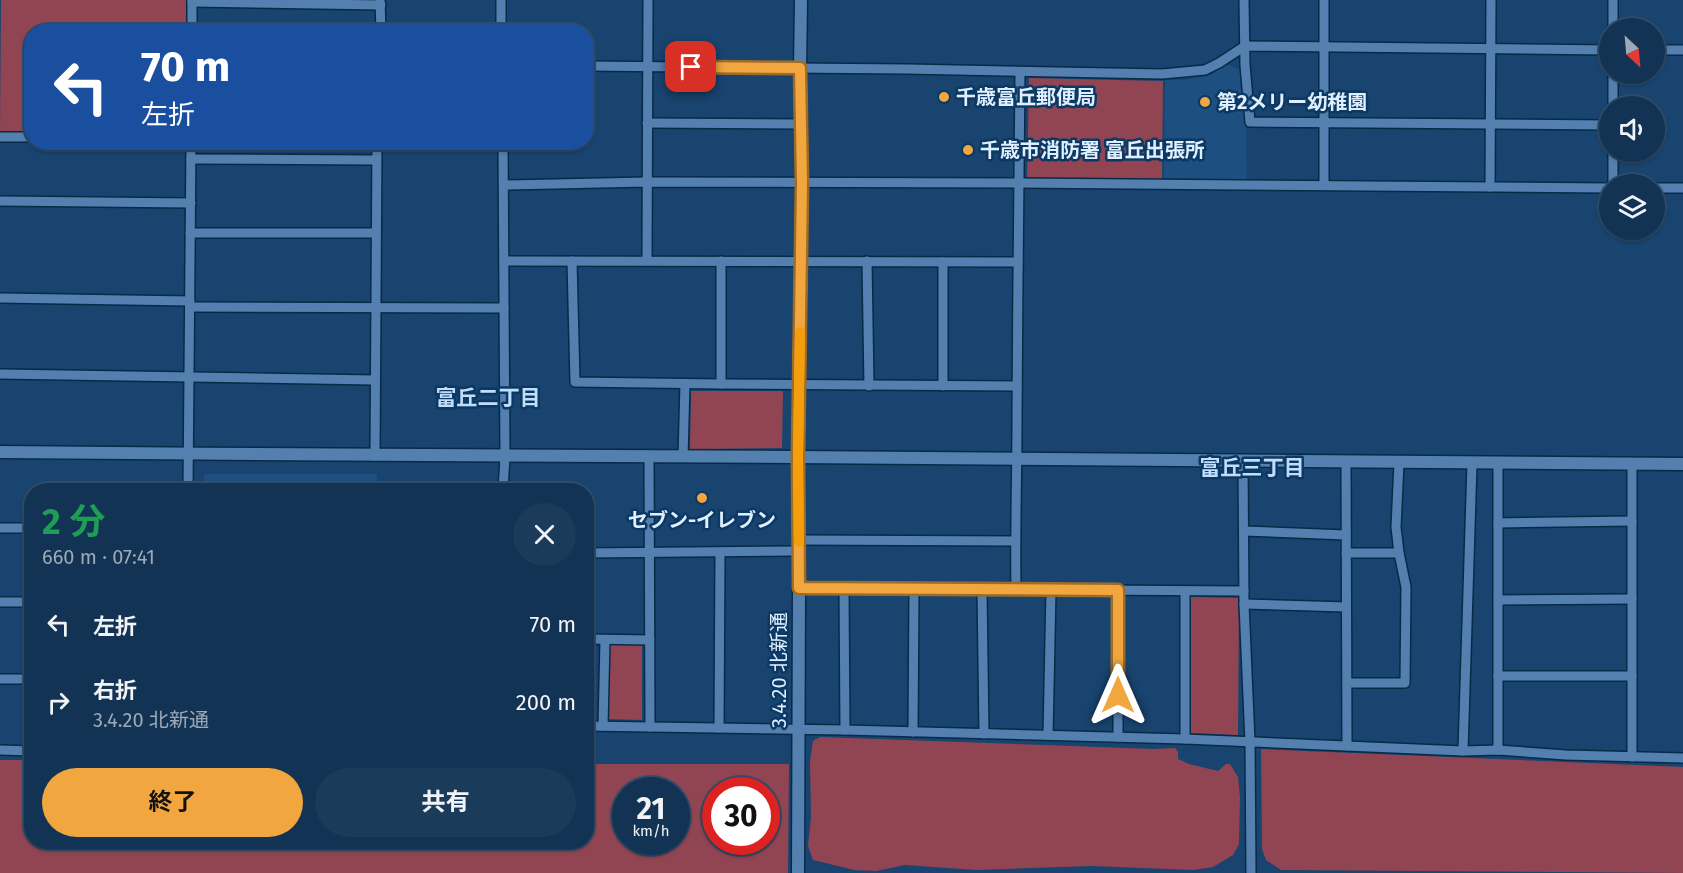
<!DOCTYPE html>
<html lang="ja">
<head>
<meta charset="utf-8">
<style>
  :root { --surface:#123353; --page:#1b3b5a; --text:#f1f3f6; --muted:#9caab8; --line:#314e6a; --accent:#f1a63f }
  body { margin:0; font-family:"Fira Sans","Noto Sans JP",sans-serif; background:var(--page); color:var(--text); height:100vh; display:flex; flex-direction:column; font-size:22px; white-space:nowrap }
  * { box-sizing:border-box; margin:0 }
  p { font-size:20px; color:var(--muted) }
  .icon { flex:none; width:33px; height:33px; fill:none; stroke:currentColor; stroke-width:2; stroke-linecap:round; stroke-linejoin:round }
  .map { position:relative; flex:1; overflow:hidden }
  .details { position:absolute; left:24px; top:483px; width:570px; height:366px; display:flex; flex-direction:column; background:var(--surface); border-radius:24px; box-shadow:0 2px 4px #0004,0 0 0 2px var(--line) }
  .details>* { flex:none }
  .hud { position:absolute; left:24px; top:24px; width:570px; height:126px; border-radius:24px; box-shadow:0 2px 4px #0004,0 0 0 2px var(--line); background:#1a4fa0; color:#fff; overflow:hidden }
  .needle { width:39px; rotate:154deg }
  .fabs { position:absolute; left:1599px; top:18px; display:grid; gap:12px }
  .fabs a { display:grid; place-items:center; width:66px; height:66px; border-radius:50%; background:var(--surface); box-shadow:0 2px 4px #0004,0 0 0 2px var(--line); font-size:30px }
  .speed { position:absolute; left:612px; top:777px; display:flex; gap:12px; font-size:30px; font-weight:700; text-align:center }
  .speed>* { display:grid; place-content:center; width:78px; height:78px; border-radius:50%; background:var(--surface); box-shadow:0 2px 4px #0004,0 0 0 2px var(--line); line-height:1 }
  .speed small { font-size:15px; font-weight:400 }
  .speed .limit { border:9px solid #d22; background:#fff; color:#111 }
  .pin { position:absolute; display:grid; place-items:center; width:51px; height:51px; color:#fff; margin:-26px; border-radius:12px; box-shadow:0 3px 9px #0006 }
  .me { position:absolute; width:66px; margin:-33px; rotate:0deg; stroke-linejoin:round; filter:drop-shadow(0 0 4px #0008) }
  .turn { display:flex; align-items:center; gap:21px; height:126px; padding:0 18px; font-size:27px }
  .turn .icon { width:78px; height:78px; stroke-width:2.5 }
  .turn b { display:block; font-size:42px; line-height:51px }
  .round { display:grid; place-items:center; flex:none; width:63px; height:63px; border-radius:32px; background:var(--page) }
  .head { display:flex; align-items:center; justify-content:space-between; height:102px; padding:0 18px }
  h1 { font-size:36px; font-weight:700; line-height:45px; color:#1e9e55 }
  .action { display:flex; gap:12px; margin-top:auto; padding:12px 18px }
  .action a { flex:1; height:69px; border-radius:36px; background:var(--accent); color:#111; font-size:24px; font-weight:700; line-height:69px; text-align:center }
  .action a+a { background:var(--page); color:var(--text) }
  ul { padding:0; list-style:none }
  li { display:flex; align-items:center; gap:18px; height:78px; padding:0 18px }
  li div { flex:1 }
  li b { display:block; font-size:22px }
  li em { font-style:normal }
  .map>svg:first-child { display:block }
  .built { fill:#1d4f80 }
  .green { fill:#914552; fill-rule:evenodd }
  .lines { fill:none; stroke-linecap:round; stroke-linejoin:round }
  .minor-casing { stroke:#082a49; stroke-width:12 }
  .tertiary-casing { stroke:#082a49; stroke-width:15 }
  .minor { stroke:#5480af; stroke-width:9 }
  .tertiary { stroke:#5480af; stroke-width:12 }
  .route-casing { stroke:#9d6c29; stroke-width:15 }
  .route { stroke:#f1a63f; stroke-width:10 }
  .slow { stroke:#f59e0b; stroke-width:10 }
  .poi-dot { fill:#f1a63f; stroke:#0b3963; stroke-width:2 }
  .labels { text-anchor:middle; stroke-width:5; stroke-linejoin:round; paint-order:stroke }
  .poi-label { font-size:20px; font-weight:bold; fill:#e0efff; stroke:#0b3963; text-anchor:start }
  .street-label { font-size:20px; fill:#e0efff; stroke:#0b3963 }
  .neighbourhood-label { font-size:21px; font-weight:bold; fill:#c1ddfc; stroke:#0b3963 }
</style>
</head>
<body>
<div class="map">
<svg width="1683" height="873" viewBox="0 0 1683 873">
  <rect width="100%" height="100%" fill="#18446f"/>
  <g class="built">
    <path d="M1229,65L1242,70L1246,125L1247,180L1164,178L1165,80H1183L1212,75L1222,67Z"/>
    <path d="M204,474H377L378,490H203Z"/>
  </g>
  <g class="green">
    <path d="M1,0H187V31L32,32L31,132L0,131Z"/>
    <path d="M1029,78L1163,81L1162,179H1027Z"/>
    <path d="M691,391H783L782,448L690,449Z"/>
    <path d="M1191,597L1239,598L1238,735L1190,733Z"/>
    <path d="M608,644L642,645V720L607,719Z"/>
    <path d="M820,737L1154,749L1175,748L1178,752V759L1189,764L1218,771L1226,764H1230L1238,777L1240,797L1239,844L1233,855L1213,867L1193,870L1092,866L976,870L905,865L876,871L854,870L813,860L808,846L811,817L810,761L813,741Z"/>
    <path d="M1261,749L1683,767V873L1281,870L1266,860L1262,849Z"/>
    <path d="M0,760H31L32,842H586L587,764H789L788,873H0ZM626,790H676V842H626ZM716,790H766V842H716Z"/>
  </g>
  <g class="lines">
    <g class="minor-casing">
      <g id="minor">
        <path d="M380,0L381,32"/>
        <path d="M1244,0L1245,65L1250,122L1610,125"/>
        <path d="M1613,0V28"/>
        <path d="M192,2L381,5"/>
        <path d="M192,32V0"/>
        <path d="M501,32V0"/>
        <path d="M1654,50H1683"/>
        <path d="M586,66L907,69L1162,74L1205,70L1219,63L1245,46L1610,50"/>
        <path d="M1613,74V106"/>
        <path d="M647,123L801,124"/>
        <path d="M0,137H32"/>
        <path d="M503,142L505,457L503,490"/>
        <path d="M191,159L376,160"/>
        <path d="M1613,184V152"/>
        <path d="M504,185L647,182L1018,183L1610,188"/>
        <path d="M1324,185V0"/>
        <path d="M1490,187L1491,0"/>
        <path d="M1654,188H1683"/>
        <path d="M0,201L191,203"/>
        <path d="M190,233H376"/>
        <path d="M504,261L1018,262"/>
        <path d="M572,261L575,382L721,384L1017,386"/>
        <path d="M647,261L648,0"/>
        <path d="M867,261L869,386"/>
        <path d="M943,262V386"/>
        <path d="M0,298L190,301"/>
        <path d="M190,307L504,308"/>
        <path d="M0,374L375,380"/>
        <path d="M721,384V261"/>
        <path d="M375,456L377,142"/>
        <path d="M649,457L650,727"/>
        <path d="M683,457L685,384"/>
        <path d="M1243,461L1244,604L1250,742L1251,873"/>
        <path d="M1346,462L1347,746"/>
        <path d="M188,490L191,142"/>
        <path d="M1498,523L1632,521"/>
        <path d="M0,528H32"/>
        <path d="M1244,531L1346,535"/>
        <path d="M799,540L1015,541"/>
        <path d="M586,553L799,551"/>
        <path d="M1346,553H1399"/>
        <path d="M799,588L1244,591"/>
        <path d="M844,589L845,730"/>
        <path d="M982,589L984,734"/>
        <path d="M1016,590C1015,532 1017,475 1017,417C1018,302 1018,187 1020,72"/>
        <path d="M1498,600L1632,599"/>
        <path d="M0,602H32"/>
        <path d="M1244,604L1346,607"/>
        <path d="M586,639L650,640"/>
        <path d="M1498,676H1632"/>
        <path d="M0,679H32"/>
        <path d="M1347,683H1405L1406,587L1399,553L1396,527L1399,463"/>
        <path d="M586,726L845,730L1185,739L1463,751L1498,750L1566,755L1683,758"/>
        <path d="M603,726L605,640"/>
        <path d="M719,728L720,552"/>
        <path d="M913,732L914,589"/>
        <path d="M1048,735L1051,590"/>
        <path d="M1118,737V590"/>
        <path d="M1185,739V591"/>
        <path d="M0,750L32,751"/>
        <path d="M1498,750V464"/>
        <path d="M1463,751L1472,464"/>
        <path d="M1632,757V464"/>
      </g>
    </g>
    <g class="tertiary-casing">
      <g id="tertiary">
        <path d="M0,452C265,454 530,457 795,457C1091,457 1387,464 1683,464"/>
        <path d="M798,873L799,588L798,457L802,183L800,68L801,0"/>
      </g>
    </g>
    <use href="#minor" class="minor"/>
    <use href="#tertiary" class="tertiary"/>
  </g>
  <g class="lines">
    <g class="route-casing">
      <path id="route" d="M691,67L800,68L802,183L798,457L799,588L1118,590V695"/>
    </g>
    <use href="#route" class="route"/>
    <path class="slow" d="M799,542L798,457L800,332"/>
  </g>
  <g class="poi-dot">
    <circle cx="944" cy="97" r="6"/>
    <circle cx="1205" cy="102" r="6"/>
    <circle cx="968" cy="150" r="6"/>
    <circle cx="702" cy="498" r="6"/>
  </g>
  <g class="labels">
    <g class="poi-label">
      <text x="956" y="104">千歳富丘郵便局</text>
      <text x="1217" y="109">第2メリー幼稚園</text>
      <text x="980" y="157">千歳市消防署 富丘出張所</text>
      <text x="702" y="527" text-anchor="middle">セブン-イレブン</text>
    </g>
    <g class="street-label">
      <text transform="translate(779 670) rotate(-90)" y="7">3.4.20 北新通</text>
    </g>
    <g class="neighbourhood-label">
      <text x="488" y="405">富丘二丁目</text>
      <text x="1252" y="475">富丘三丁目</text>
    </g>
  </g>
</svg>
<div class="fabs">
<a><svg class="needle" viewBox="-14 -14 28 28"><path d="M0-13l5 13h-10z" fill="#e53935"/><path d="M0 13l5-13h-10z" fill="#9caab8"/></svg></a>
<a><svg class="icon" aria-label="sound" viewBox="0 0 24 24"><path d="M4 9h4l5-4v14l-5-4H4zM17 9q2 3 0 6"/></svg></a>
<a><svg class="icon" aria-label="layers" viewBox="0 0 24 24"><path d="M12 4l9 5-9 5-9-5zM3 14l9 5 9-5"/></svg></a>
</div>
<div class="speed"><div>21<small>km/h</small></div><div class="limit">30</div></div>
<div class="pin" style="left:691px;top:67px;background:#d93025"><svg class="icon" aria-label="arrive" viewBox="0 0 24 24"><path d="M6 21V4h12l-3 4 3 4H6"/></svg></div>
<svg class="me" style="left:1118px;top:695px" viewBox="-20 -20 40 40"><path d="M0-17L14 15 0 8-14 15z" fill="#f1a63f" stroke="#fff" stroke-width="4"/></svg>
<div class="hud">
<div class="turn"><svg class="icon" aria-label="left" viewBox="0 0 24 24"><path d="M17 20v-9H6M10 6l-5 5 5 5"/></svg><div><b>70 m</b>左折</div></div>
</div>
<section class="details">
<div class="head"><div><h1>2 分</h1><p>660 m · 07:41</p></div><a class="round"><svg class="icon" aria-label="close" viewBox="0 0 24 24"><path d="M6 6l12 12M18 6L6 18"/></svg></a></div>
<ul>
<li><svg class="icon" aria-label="left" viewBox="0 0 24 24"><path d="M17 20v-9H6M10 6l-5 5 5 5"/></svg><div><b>左折</b></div><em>70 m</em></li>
<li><svg class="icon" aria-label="right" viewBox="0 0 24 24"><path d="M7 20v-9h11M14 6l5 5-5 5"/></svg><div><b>右折</b><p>3.4.20 北新通</p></div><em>200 m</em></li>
</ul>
<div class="action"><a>終了</a><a>共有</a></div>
</section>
</div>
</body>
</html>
